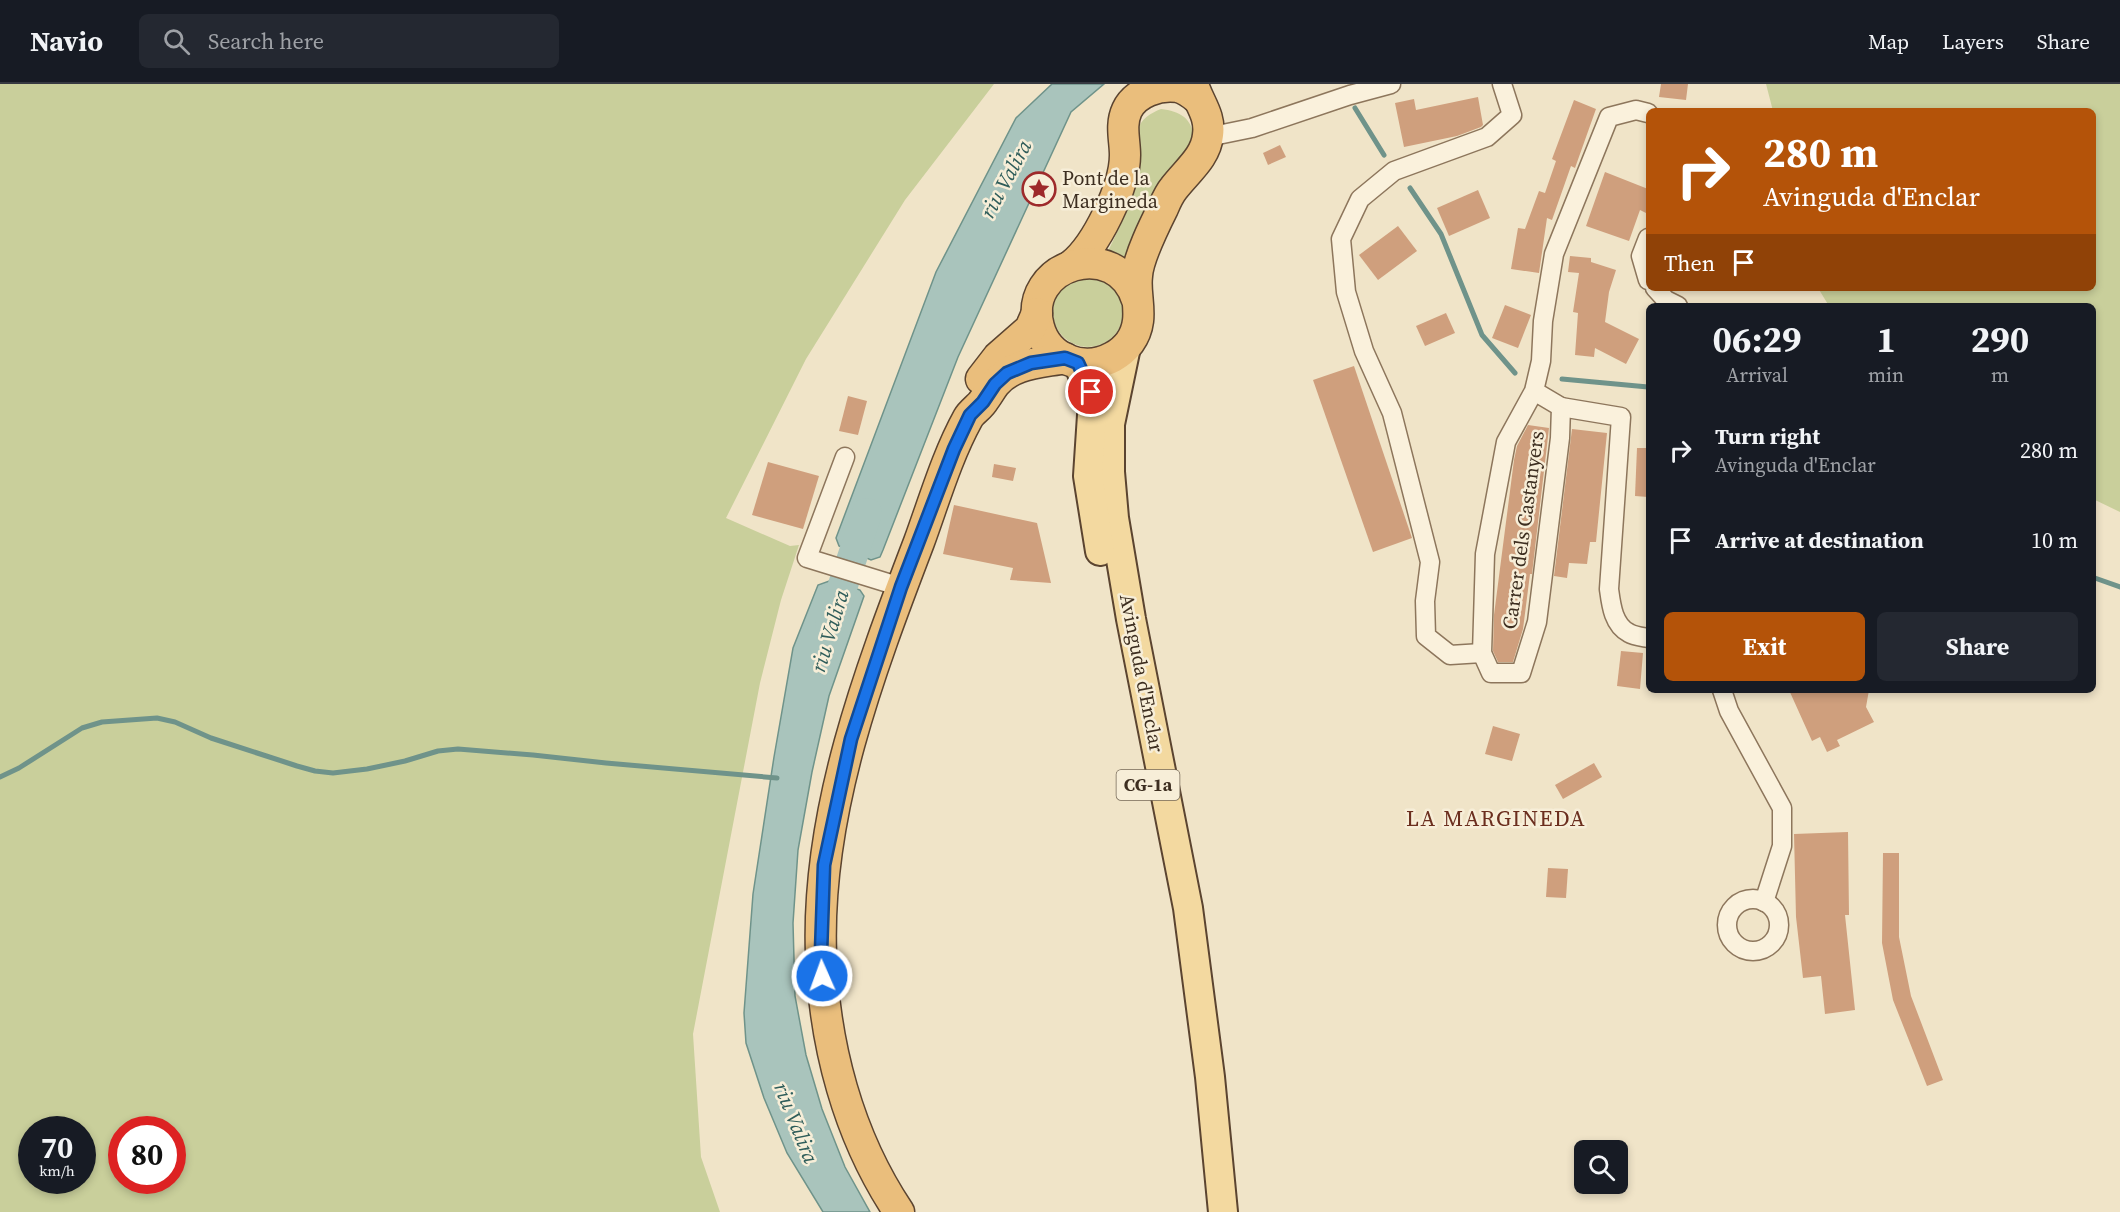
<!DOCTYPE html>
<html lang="en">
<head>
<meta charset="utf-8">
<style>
  :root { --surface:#171b24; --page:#242831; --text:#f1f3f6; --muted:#9ea1a6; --line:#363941; --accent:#b45309 }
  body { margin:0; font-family:"Source Serif 4",serif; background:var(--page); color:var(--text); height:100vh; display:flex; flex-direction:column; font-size:22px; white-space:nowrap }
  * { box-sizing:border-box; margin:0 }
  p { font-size:20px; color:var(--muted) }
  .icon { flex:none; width:33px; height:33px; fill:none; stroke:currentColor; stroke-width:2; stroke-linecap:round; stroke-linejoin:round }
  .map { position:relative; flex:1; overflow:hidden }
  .side { position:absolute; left:1646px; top:219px; width:450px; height:390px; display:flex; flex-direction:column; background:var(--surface); border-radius:9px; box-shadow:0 3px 9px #0003 }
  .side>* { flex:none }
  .top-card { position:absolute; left:1646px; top:24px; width:450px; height:183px; border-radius:9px; box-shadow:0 3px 9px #0003; background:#b45309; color:#fff; overflow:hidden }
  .tools { position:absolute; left:1574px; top:1056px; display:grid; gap:12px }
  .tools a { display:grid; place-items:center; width:54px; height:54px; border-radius:9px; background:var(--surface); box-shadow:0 3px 9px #0003; font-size:30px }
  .speed { position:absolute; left:18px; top:1032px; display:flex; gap:12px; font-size:30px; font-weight:700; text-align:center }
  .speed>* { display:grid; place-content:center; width:78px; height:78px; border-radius:50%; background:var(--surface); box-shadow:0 3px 9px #0003; line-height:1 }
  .speed small { font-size:15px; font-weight:400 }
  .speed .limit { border:9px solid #d22; background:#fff; color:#111 }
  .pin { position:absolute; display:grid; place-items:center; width:51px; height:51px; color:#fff; margin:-26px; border:3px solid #fff; border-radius:50%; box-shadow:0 2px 6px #0007 }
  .me { position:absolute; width:66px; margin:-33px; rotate:358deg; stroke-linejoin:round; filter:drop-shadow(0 0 4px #0008) }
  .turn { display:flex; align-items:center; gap:21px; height:126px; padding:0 18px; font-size:27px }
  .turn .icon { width:78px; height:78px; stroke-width:2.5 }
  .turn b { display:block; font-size:42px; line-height:51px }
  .then { display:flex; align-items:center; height:57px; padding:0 18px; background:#0003; gap:12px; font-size:22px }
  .eta { display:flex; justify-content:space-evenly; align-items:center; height:102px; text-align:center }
  .eta b { font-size:36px; font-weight:700; line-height:42px }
  .button { display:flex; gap:12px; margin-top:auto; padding:12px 18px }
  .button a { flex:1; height:69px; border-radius:9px; background:var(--accent); color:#fff; font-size:24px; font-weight:700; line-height:69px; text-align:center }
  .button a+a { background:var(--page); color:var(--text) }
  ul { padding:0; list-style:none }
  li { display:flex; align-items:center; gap:18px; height:90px; padding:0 18px }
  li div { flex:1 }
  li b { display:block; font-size:22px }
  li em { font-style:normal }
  header { display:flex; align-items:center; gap:36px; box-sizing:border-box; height:84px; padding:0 30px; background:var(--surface); border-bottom:2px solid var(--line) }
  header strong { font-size:28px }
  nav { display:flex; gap:33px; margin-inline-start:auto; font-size:21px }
  .search { width:420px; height:54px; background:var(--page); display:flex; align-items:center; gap:15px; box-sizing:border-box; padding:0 21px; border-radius:9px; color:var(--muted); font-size:22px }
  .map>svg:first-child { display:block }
  .green { fill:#c9cf9b; fill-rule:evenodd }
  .water { fill:#a9c4bc; stroke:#6f938a; stroke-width:1.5 }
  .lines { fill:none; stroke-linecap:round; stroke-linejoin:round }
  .stream { stroke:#6f938a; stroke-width:5 }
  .river { stroke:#a9c4bc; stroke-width:30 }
  .building { fill:#cf9f7d }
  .minor-casing { stroke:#8d765c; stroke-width:21 }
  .primary-casing { stroke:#5b4430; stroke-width:32 }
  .trunk-casing { stroke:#5b4430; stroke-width:33 }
  .minor { stroke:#faf1dc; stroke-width:18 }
  .primary { stroke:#f3d9a0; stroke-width:28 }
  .trunk { stroke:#eabe7c; stroke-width:30 }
  .route-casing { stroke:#114b97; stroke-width:15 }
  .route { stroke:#1a73e8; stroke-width:10 }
  .labels { text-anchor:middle; stroke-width:5; stroke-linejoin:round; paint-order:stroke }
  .shield { fill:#f7eed8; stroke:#756857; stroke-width:1.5 }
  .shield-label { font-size:18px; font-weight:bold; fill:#3d2e20 }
  .poi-label { font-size:20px; fill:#3d2e20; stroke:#f7eed8; text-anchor:start }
  .street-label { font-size:20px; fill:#3d2e20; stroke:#f7eed8 }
  .water-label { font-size:21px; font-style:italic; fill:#2f5d5a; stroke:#f7eed8 }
  .quarter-label { font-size:22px; letter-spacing:1.5px; fill:#6b2e1e; stroke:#f7eed8 }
</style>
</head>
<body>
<header>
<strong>Navio</strong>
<div class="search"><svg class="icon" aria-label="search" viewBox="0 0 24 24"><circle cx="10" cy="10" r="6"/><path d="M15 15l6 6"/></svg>Search here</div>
<nav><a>Map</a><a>Layers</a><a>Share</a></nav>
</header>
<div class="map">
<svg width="2120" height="1128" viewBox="0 0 2120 1128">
  <rect width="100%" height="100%" fill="#f0e4c8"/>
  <g class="green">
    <path d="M0,0H994L905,116L806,275L726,434L790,462L799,461L781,516L760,599L693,950L701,1073L720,1128H0ZM32,1046H82V1096H32ZM122,1046H172V1096H122Z"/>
    <path d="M1766,0H2120V428L2093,415L2092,222H1829L1818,204H2092V27H1773Z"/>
    <path d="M1161,25C1181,27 1195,36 1193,58L1154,109L1124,179L1105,173C1117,150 1136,110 1139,85C1141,72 1136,59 1138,47C1140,35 1151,29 1161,25Z"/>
    <circle cx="1088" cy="228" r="35"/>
  </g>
  <g class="water">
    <path d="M1052,0H1104L1071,28L958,273L883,466L880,473L871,476L839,462L836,454L936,188L1016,34Z"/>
    <path d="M832,496L860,506L864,512L829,612L812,688L798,766L793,839L795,912L806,971L822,1025L845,1083L870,1128H823L787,1069L764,1014L746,959L744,929L753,810L774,673L793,564L818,501Z"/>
  </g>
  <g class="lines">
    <g class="stream">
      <path d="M1355,24L1384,71"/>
      <path d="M1410,104L1441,150L1482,251L1515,289"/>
      <path d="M1562,295L1648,303"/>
      <path d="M2092,493L2120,503"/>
      <path d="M0,693L19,684L82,644L102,638L157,634L175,638L211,654L297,682L315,687L333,689L367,685L405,677L438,667L458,665L533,671L606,679L777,694"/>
    </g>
    <path class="river" d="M830,540L867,429"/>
  </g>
  <g class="building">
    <path d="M1661,0H1688L1686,16L1659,13Z"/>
    <path d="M1478,13L1483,41L1481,43L1457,52L1404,63L1395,19L1414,15L1416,26Z"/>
    <path d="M1574,16L1596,25L1575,84L1571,82L1552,136L1547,134L1539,189L1511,185L1518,144L1525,145L1539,107L1545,109L1556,77L1552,75Z"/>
    <path d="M1280,61L1286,73L1268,81L1263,69Z"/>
    <path d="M1605,88L1648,105V130L1640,126L1629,157L1586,142Z"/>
    <path d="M1478,106L1490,134L1449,152L1437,124Z"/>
    <path d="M1398,142L1417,167L1378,196L1359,171Z"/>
    <path d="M1570,172L1591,174V178L1616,186L1609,208L1605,238L1639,255L1626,280L1595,264L1594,273L1575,271L1578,229L1573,228L1579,189L1568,188Z"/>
    <path d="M1505,221L1531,231L1518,264L1492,254Z"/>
    <path d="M1446,229L1455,249L1425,262L1416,242Z"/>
    <path d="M1354,282L1412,454L1373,468L1313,296Z"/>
    <path d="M848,312L867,317L858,351L839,347Z"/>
    <path d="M1528,341L1549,344L1532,490H1530L1523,545L1513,578H1498L1493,567L1494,531L1514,376L1517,362Z"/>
    <path d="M1572,345L1607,349L1596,458H1590L1587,480L1569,479L1567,494L1554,492Z"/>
    <path d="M1637,364H1648V413L1635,412Z"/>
    <path d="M768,378L819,392L803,445L752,431Z"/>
    <path d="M994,380L1016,384L1013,397L992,393Z"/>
    <path d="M954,421L1037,439L1051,499L1010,496L1013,484L943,470Z"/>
    <path d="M1621,567L1643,569L1640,605L1617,602Z"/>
    <path d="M1789,606H1869L1866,623L1874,638L1837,656L1840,662L1827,668L1820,653L1812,657Z"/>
    <path d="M1493,642L1520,650L1512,677L1485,670Z"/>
    <path d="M1594,679L1602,693L1563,715L1555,701Z"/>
    <path d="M1848,748L1849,831H1845L1855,926L1825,930L1821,892L1803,894L1796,833L1794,750Z"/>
    <path d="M1883,769H1899V853L1911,912L1943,996L1927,1002L1893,916L1882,859Z"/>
    <path d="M1548,784L1568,785L1566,814L1546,813Z"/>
  </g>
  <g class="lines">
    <g class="minor-casing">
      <g id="minor">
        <path d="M1208,53L1252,44L1350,11L1391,0"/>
        <path d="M1648,154L1641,172L1648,196"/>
        <path d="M1655,204L1666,216L1678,222"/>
        <path d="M1534,307L1561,323L1560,354L1537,538L1521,589H1491L1482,569L1485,470L1506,358L1534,307L1541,277L1543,237L1554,170L1609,33L1636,26L1648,29"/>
        <path d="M1561,323L1621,333L1609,505C1611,520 1613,541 1629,549C1634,552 1643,553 1648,554"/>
        <path d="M845,373L807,474L901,503"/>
        <path d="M1482,569L1450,571L1426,552L1425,517L1430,478L1392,329L1364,267L1346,208L1341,155L1360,115L1394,87L1487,53L1512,31L1502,0"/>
        <path d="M1722,606L1729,627L1782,724V762L1764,818"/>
        <circle cx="1753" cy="841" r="26"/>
      </g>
    </g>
    <g class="primary-casing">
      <g id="primary">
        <path d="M1126,263L1110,340V388L1114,434L1131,535L1188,824L1210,993L1223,1128"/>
        <path d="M1078,279L1093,316L1088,392L1100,467"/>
      </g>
    </g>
    <g class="trunk-casing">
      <g id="trunk">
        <path d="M1072,181C1096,162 1125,103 1125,71C1125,56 1120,41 1127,26C1135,9 1159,0 1178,3C1185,5 1191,9 1197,14"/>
        <path d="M1137,216C1117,151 1021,180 1039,243C1043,258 1054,270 1068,276C1098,288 1134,269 1138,237C1140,222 1135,207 1137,192C1138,174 1155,140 1163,124C1166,117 1169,110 1174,104C1187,87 1206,73 1208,51C1211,31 1198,18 1193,0"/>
        <path d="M981,295L998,273L1030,245L1037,229"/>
        <path d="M899,1128C848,1052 824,960 821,870C816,728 869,589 919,458C934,417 947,372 968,334C972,327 980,323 984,316C988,311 991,305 995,300C1012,279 1040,279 1065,274"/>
      </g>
    </g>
    <use href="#minor" class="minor"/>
    <use href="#primary" class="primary"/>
    <use href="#trunk" class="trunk"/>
  </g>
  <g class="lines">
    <g class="route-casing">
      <path id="route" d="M822,892L821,868L824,781L851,655L901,503L954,365L970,331L983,318L995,300L1007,289L1031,279L1065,274L1078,279L1091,308"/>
    </g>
    <use href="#route" class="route"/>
  </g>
  <defs>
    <g id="sight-ring" transform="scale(1.725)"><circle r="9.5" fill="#f7eed8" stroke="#9e2a2b" stroke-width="1.5"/><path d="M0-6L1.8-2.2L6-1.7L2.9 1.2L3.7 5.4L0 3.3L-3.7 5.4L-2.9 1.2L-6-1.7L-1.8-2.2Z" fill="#9e2a2b"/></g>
  </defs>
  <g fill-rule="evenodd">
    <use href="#sight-ring" x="1039" y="105"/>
  </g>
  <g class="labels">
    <rect class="shield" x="1116.5" y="686" width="63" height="30" rx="4.5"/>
    <g class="shield-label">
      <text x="1148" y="707">CG-1a</text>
    </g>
    <g class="poi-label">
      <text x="1062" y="101">Pont de la<tspan x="1062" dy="23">Margineda</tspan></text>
    </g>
    <g class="street-label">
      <text transform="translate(1523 446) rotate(-82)" y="7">Carrer dels Castanyers</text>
      <text transform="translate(1142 589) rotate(79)" y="7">Avinguda d'Enclar</text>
    </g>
    <g class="water-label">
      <text transform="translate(1006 95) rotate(-62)" y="7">riu Valira</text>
      <text transform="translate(830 547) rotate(-73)" y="7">riu Valira</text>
      <text transform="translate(796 1039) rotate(68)" y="7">riu Valira</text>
    </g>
    <g class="quarter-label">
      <text x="1496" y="742">LA MARGINEDA</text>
    </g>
  </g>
</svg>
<div class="tools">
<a><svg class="icon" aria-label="search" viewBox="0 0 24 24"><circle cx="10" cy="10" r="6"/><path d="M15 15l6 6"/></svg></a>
</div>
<div class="speed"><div>70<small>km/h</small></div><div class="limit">80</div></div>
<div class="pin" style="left:1091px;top:308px;background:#d93025"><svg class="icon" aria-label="arrive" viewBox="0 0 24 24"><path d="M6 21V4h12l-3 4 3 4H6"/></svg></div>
<svg class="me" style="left:822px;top:892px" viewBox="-20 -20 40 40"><circle r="17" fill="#1a73e8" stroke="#fff" stroke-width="3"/><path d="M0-11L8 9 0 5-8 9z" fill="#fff"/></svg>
<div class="top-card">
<div class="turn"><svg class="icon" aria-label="right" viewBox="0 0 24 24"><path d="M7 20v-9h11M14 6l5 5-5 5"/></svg><div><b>280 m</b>Avinguda d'Enclar</div></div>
<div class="then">Then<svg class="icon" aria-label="arrive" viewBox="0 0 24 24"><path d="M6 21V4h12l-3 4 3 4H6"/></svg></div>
</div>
<section class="side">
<div class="eta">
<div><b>06:29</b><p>Arrival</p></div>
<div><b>1</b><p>min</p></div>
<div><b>290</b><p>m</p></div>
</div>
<ul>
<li><svg class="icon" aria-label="right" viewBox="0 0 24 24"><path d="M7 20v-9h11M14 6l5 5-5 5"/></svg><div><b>Turn right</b><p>Avinguda d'Enclar</p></div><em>280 m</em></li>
<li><svg class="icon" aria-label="arrive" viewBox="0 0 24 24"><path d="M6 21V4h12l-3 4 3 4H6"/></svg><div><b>Arrive at destination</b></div><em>10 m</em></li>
</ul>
<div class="button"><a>Exit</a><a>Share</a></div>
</section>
</div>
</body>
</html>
